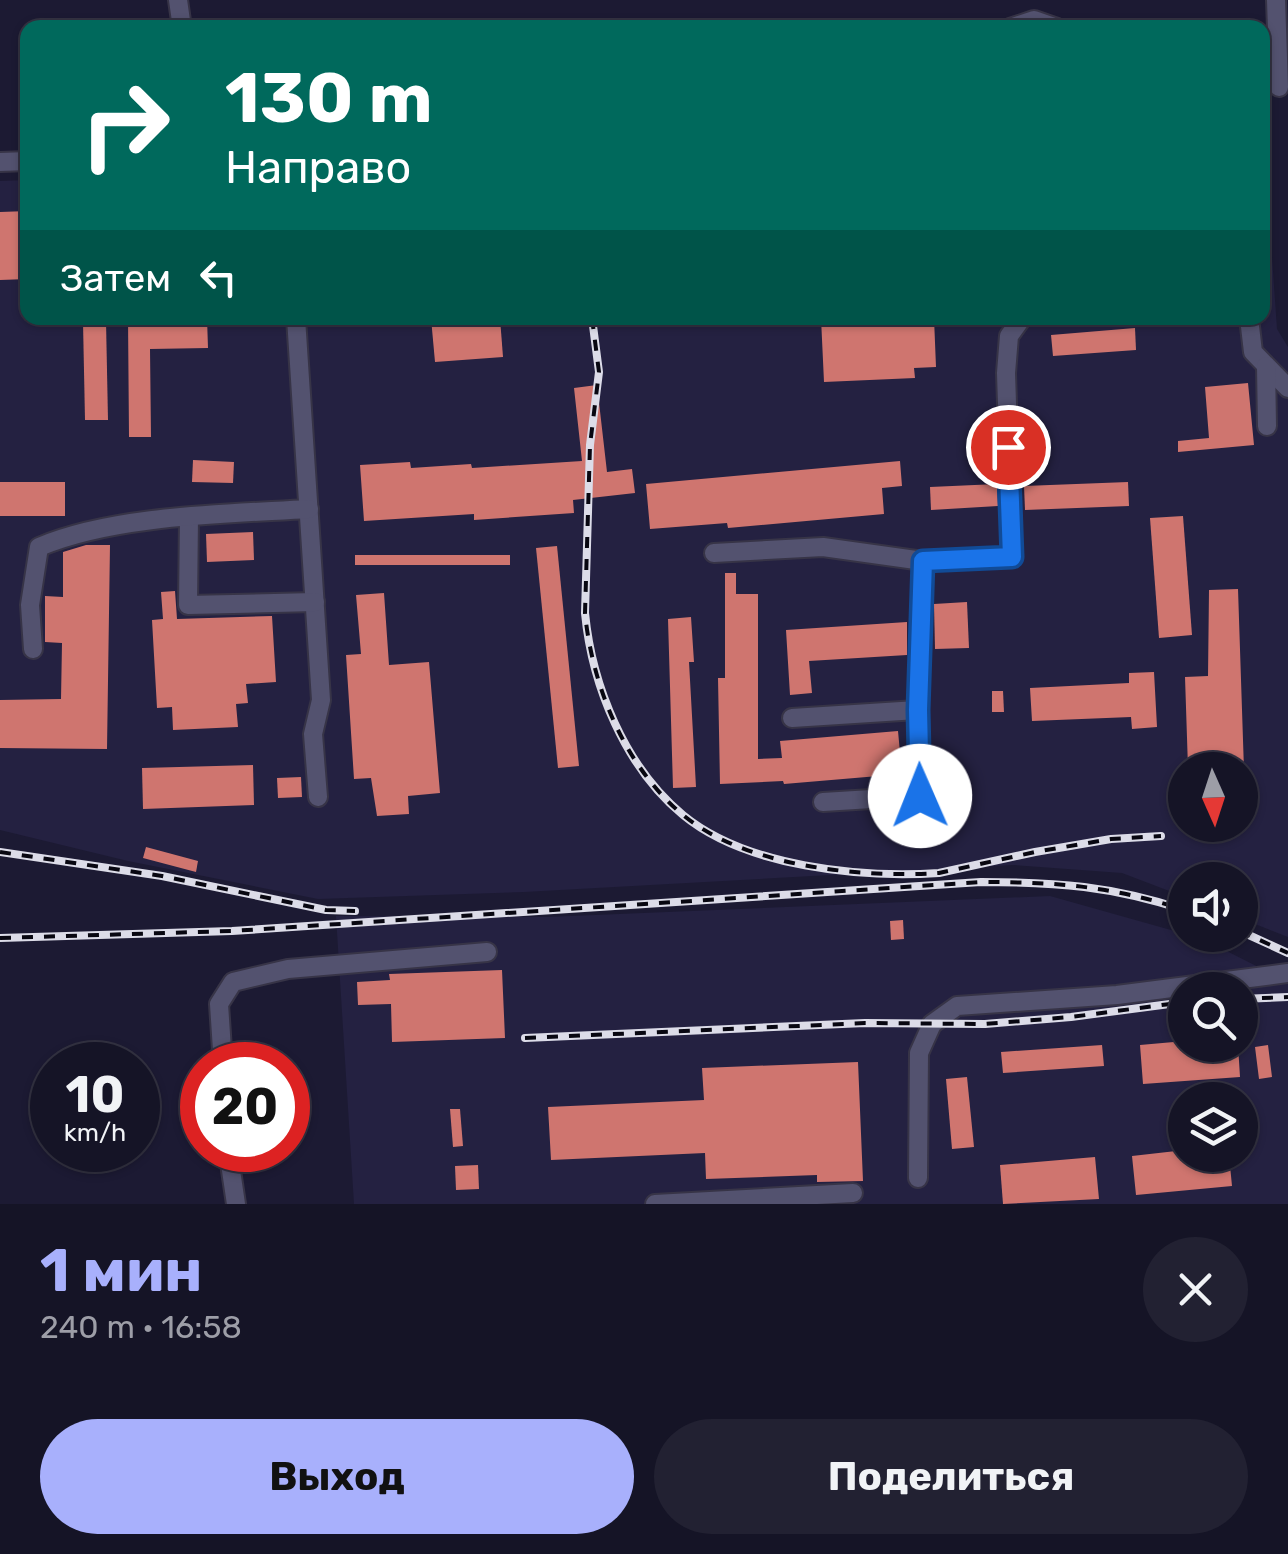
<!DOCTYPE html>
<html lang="ru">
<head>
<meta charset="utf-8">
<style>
  :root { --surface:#151426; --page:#222132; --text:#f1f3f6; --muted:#9d9ea7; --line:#343343; --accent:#a8b0fc }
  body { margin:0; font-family:Rubik,sans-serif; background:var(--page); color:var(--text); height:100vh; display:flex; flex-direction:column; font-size:38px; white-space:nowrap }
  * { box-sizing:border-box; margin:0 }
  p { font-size:32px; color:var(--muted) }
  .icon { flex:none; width:55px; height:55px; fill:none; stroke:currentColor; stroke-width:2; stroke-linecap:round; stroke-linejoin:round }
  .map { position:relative; height:1204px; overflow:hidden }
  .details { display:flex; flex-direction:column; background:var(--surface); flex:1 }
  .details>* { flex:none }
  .top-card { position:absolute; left:20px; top:20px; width:1250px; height:305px; border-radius:20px; box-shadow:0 2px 8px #0004,0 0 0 2px var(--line); background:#00695c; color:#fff; overflow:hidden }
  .needle { width:65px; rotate:177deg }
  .tools { position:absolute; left:1168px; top:752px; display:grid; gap:20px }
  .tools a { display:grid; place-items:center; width:90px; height:90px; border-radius:50%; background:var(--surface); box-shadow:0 2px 8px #0004,0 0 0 2px var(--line); font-size:50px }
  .speed { position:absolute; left:30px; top:1042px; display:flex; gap:20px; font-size:50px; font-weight:700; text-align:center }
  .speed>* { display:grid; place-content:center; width:130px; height:130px; border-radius:50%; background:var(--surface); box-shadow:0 2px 8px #0004,0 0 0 2px var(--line); line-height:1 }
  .speed small { font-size:25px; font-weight:400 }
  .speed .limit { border:15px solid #d22; background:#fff; color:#111 }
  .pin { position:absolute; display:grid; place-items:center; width:85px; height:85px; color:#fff; margin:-42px; border:5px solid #fff; border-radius:50%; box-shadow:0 2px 10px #0007 }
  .me { position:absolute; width:110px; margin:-55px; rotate:359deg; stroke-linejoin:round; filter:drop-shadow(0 0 8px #0008) }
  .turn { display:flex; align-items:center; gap:35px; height:210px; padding:0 40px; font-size:45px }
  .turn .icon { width:130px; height:130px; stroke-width:2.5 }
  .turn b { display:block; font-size:70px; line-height:85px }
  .then { display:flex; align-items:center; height:95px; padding:0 40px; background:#0003; gap:20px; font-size:38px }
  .round { display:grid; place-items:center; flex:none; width:105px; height:105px; border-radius:52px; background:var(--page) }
  .head { display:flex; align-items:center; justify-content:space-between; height:170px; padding:0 40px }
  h1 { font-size:60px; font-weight:700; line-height:75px; color:var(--accent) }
  .button { display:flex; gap:20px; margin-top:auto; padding:20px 40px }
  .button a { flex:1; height:115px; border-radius:60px; background:var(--accent); color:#111; font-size:40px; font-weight:700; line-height:115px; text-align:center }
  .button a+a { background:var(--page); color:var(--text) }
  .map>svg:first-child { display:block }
  .built { fill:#242141; fill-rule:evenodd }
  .building { fill:#cf756f }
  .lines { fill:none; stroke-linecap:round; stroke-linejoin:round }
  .minor-casing { stroke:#373447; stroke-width:22 }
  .minor { stroke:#53526f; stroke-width:18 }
  .rail-casing { stroke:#dcdce8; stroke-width:8 }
  .rail { stroke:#080711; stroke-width:4; stroke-dasharray:11; stroke-linecap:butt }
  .route-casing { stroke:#114b97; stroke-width:25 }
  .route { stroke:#1a73e8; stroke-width:18 }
</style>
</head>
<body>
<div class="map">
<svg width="1288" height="1204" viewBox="0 0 1288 1204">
  <rect width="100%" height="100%" fill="#1c1a33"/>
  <g class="built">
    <path d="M1263,127L1277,329L1288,347V937L1240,918V880H1185V897L1122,873L1013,865L524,892L318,899L128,861L0,830V181L27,180L28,318H1262ZM1185,770H1240V825H1185Z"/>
    <path d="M1050,896L1203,939L1288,982V1204H354L336,916L547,917ZM1185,990H1240V1045H1185ZM1185,1100H1240V1155H1185Z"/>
  </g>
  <g class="building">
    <path d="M28,211V279L0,280V212Z"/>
    <path d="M128,318H207L208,348L150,349L151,437H129Z"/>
    <path d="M431,318H500L503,357L435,362Z"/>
    <path d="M821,318H934L936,367L914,368L915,378L824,382Z"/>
    <path d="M106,321L108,420H85L83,322Z"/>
    <path d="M1135,328L1136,350L1053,356L1051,335Z"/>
    <path d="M1248,383L1254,445L1178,452V441L1209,438L1205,387Z"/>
    <path d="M597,385L607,472L632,469L635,493L573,500L574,513L474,520V514L364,521L360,465L410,462L411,468L471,464L472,468L582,461L574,388Z"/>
    <path d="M193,460L234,462L233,483L192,482Z"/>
    <path d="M900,461L902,486L882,488L884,514L728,528L727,523L650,529L646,484Z"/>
    <rect x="0" y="482" width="65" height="34"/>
    <path d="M1128,482L1129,506L1025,510L1024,486Z"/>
    <path d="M997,484L998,506L931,510L930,487Z"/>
    <path d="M1183,516L1192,635L1159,638L1150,518Z"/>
    <path d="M253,532L254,560L207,562L206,534Z"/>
    <path d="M86,545H110L107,749L0,748V700L61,699L62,643L45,642V596L63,597V552Z"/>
    <path d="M557,546L579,766L558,768L536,548Z"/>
    <rect x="355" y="555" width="155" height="10"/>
    <path d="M725,573H736V594H758V759L782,758L780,741L898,731L902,774L784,784L783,781L720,784L718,678H725Z"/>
    <path d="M1238,589L1244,770L1188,768L1185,677L1208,676L1209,590Z"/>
    <path d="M175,591L177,619L272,616L276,682L246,684L248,703L236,704L238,727L173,730L172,707L157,708L152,620L163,619L161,592Z"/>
    <path d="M384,593L389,665L429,662L440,793L408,796L409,814L377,816L371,778L354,779L346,655L361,654L356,595Z"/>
    <path d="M967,602L969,648L935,649L934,604Z"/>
    <path d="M691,617L694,662H689L696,787L673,788L668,619Z"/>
    <path d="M907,622V655L809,661L812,693L790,695L786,630Z"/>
    <path d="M1154,672L1157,727L1132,729L1131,717L1032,721L1030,688L1129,683V673Z"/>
    <path d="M992,691H1003L1004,712H992Z"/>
    <path d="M253,765L254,805L143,809L142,768Z"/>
    <path d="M301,777L302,797L278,798L277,778Z"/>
    <path d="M146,847L198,861L196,872L143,858Z"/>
    <path d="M903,920L904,939L891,940L890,921Z"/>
    <path d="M502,970L505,1038L392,1042L391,1004L358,1005L357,982L390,980L389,974Z"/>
    <path d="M1185,1041V1045H1238L1240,1077L1143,1084L1140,1045Z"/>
    <path d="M1102,1045L1104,1066L1003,1073L1001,1052Z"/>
    <path d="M1268,1045L1272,1077L1259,1079L1255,1047Z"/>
    <path d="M858,1062L863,1181L817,1182V1175L706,1179L705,1153L551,1160L548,1107L704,1100L702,1068Z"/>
    <path d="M967,1077L974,1147L952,1149L946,1079Z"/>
    <path d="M450,1109H460L463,1146L453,1147Z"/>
    <path d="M1185,1150V1155H1229L1232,1186L1136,1195L1132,1156Z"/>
    <path d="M1095,1157L1099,1199L1003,1204L1000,1165Z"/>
    <path d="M478,1165L479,1189L456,1190L455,1166Z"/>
  </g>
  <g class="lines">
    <g class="minor-casing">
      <g id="minor">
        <path d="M178,0L182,28"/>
        <path d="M1276,0L1279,87"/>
        <path d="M1010,28L1034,20L1057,28"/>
        <path d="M0,162L28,161"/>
        <path d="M296,318L321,700L313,734L318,797"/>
        <path d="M1249,318L1253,352L1288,388"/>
        <path d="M1266,366L1267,426"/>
        <path d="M189,517L188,605L315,602"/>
        <path d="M714,553L823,547L923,561L1012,557L1006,373L1009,336L1022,318"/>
        <path d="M33,649L30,605L39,547C114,515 227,514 309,509"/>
        <path d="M792,718L917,710L923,561"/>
        <path d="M823,802L920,796L917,710"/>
        <path d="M223,1065L219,1004L233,982L288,969L487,952"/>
        <path d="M228,1150L236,1204"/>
        <path d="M918,1178L919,1053L932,1024L957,1006L1117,995L1288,973"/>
        <path d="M655,1204L853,1193"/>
      </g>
    </g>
    <use href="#minor" class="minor"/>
    <g class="rail-casing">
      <g id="rail">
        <path d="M592,318L599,372L590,445L585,613C592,686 625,767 683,815C746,867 860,878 939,873L1035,852L1111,839L1161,836"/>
        <path d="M0,852L162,876L326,910L355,911"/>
        <path d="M1240,931L1288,953"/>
        <path d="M0,938L232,931L981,882C1058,882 1111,886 1185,910"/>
        <path d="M1240,999L1288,997"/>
        <path d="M525,1038L865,1023L985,1024L1071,1017L1185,1002"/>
      </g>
    </g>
    <use href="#rail" class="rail"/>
  </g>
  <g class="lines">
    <g class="route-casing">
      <path id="route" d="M920,796L918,710L923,561L1012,557L1008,447"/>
    </g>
    <use href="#route" class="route"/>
  </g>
</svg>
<div class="tools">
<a><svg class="needle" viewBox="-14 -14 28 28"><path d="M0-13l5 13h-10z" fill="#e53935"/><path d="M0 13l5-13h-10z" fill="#9d9ea7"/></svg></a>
<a><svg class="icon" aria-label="sound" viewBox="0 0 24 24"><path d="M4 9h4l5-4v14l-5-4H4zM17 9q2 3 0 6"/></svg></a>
<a><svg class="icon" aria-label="search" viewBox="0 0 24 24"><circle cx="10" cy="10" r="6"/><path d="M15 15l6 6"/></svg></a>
<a><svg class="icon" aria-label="layers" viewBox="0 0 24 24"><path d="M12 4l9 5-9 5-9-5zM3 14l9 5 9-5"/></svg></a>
</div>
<div class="speed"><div>10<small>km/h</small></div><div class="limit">20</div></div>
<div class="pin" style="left:1008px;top:447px;background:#d93025"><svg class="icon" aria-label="arrive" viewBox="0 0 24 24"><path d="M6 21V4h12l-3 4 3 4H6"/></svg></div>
<svg class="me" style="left:920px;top:796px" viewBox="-20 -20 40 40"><circle r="19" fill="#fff"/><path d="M0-13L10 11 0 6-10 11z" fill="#1a73e8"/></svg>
<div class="top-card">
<div class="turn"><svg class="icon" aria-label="right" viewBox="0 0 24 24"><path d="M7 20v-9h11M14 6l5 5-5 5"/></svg><div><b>130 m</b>Направо</div></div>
<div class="then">Затем<svg class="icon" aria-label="left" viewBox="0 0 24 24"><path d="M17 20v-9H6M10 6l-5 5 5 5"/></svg></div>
</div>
</div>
<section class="details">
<div class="head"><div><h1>1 мин</h1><p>240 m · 16:58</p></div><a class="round"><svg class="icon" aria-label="close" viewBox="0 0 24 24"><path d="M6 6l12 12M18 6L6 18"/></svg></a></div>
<div class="button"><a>Выход</a><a>Поделиться</a></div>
</section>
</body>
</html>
